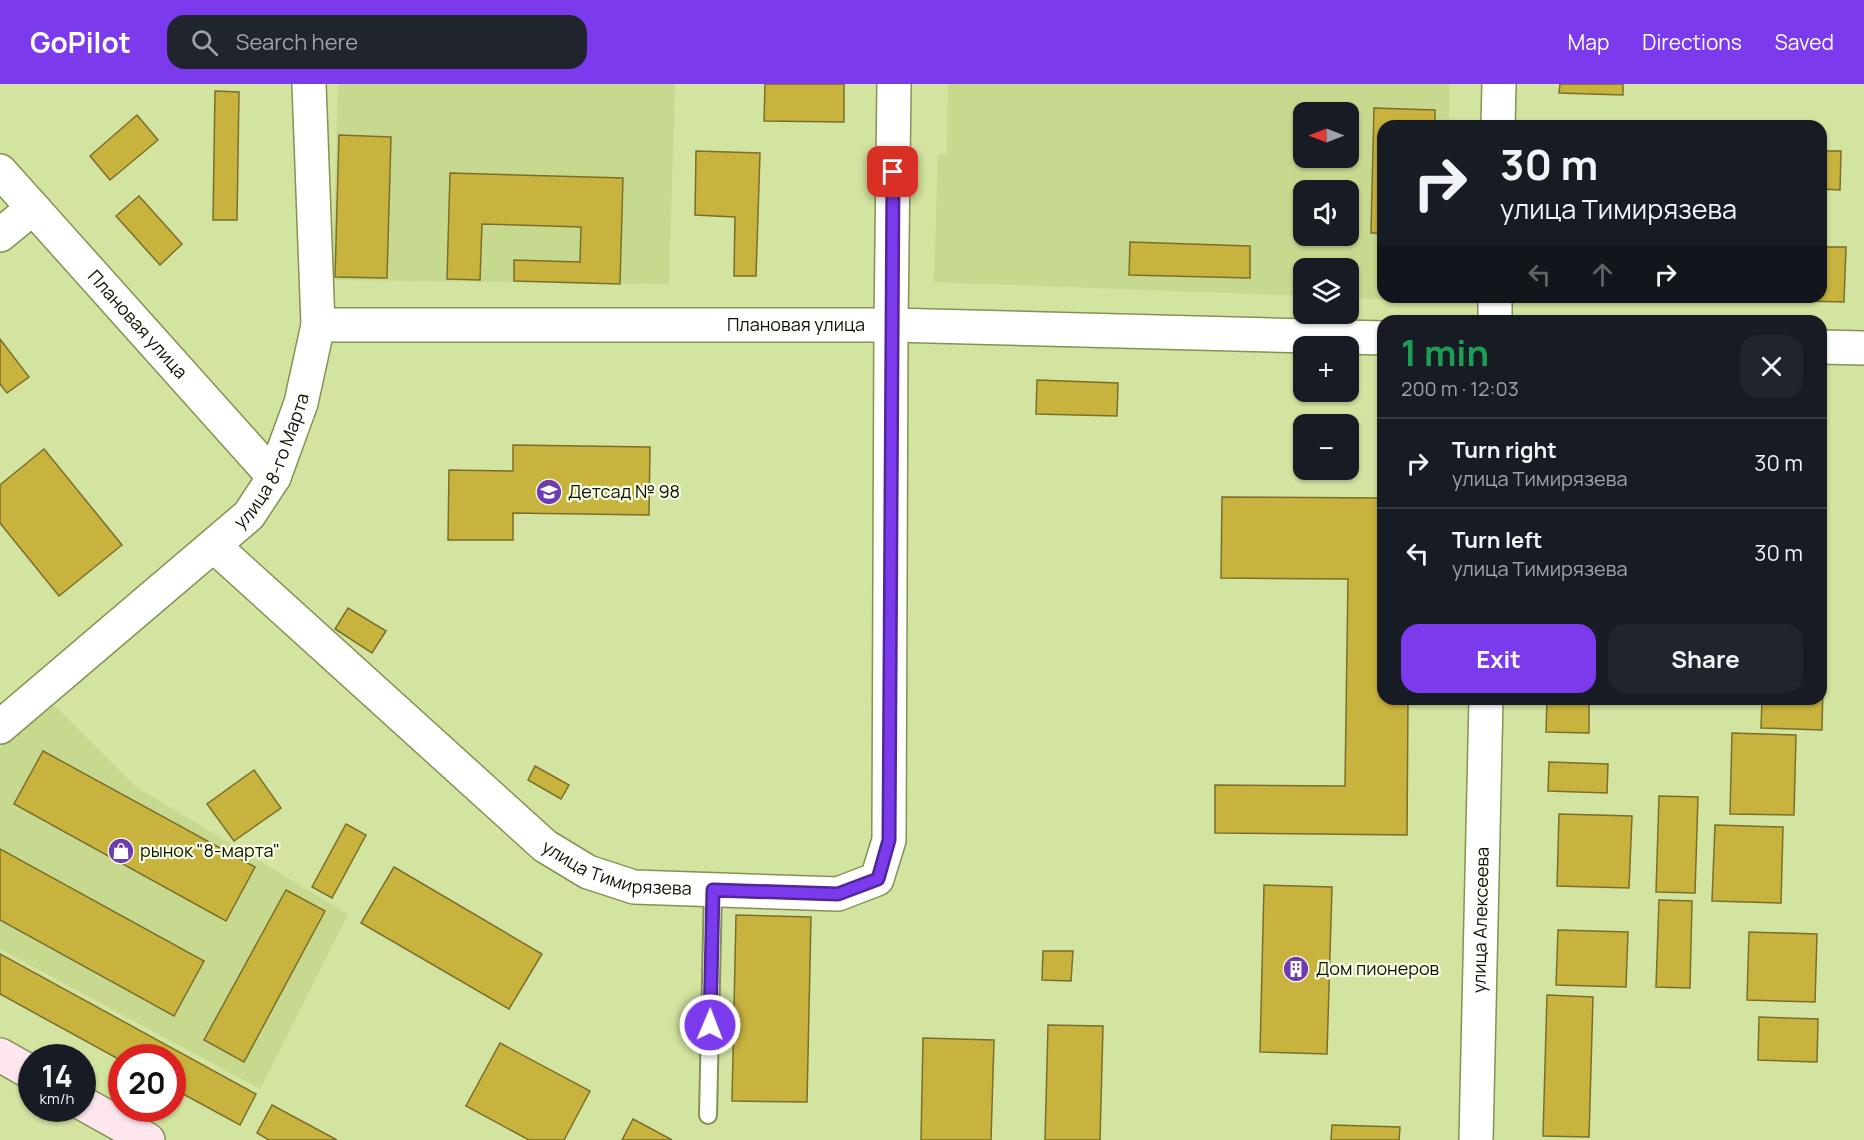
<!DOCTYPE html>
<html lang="en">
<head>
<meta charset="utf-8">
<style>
  :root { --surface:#171b24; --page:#20242c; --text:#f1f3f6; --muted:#9ea1a6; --line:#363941; --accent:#7c3aed }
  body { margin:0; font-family:Manrope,sans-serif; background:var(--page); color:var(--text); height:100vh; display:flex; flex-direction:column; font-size:22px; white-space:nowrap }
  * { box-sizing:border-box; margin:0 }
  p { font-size:20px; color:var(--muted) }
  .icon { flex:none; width:33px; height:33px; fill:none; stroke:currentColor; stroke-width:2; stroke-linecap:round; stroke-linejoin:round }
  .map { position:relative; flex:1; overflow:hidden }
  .drawer { position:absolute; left:1377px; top:231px; width:450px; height:390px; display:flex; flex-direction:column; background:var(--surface); border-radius:18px; box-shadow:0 2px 4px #0004 }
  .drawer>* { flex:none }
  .top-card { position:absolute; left:1377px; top:36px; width:450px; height:183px; border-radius:18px; box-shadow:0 2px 4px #0004; background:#171b24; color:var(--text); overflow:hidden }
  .needle { width:39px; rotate:270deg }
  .fabs { position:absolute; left:1293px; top:18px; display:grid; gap:12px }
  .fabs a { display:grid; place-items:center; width:66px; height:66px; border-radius:12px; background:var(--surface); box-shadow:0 2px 4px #0004; font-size:30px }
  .speed { position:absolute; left:18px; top:960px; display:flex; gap:12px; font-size:30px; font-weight:700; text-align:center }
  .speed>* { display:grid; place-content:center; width:78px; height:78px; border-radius:50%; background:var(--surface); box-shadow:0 2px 4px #0004; line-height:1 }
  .speed small { font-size:15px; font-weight:400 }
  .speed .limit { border:9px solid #d22; background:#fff; color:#111 }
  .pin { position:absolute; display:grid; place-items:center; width:51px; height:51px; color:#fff; margin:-26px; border-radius:12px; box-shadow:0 3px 9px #0006 }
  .me { position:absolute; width:66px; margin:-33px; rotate:1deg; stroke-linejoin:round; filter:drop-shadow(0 0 4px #0008) }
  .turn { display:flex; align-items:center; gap:21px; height:126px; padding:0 24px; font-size:27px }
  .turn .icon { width:78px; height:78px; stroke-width:2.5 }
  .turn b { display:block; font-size:42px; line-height:51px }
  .lanes { display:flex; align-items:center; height:57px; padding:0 24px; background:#0003; justify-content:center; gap:30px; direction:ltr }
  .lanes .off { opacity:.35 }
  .round { display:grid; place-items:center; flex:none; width:63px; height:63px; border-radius:18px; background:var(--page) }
  .head { display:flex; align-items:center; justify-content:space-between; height:102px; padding:0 24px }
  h1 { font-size:36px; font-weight:700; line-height:45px; color:#1e9e55 }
  .cta { display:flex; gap:12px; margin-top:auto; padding:12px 24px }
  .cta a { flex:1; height:69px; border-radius:18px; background:var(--accent); color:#fff; font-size:24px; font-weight:700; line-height:69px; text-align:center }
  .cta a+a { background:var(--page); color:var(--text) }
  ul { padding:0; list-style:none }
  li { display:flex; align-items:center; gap:18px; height:90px; padding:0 24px; border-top:2px solid var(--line) }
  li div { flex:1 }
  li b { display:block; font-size:22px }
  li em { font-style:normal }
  header { display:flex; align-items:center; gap:36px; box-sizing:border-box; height:84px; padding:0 30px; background:var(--accent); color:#fff }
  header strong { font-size:28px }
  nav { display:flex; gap:33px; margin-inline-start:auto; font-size:21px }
  .search { width:420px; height:54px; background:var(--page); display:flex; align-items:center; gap:15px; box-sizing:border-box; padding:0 21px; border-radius:18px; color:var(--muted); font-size:22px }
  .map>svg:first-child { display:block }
  .built { fill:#c7d98f; fill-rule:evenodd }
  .building { fill:#c8b33e; stroke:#7b6f2b; stroke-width:1.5 }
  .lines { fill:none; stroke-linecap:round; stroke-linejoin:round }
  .lane-casing { stroke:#849252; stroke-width:20 }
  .street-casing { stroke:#849252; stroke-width:36 }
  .secondary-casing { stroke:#849252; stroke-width:36 }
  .lane { stroke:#fff; stroke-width:16 }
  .street { stroke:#fff; stroke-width:33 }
  .secondary { stroke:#fee6ee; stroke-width:33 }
  .route-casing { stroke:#51269a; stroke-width:15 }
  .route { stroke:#7c3aed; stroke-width:10 }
  .labels { text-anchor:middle; stroke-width:4.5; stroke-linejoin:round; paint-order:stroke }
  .street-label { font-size:18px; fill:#0e1300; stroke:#f8ffe4 }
  .poi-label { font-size:18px; fill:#0e1300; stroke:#f8ffe4; text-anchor:start }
</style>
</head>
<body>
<header>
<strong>GoPilot</strong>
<div class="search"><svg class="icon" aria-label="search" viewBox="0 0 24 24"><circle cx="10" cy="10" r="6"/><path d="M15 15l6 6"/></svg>Search here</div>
<nav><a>Map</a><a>Directions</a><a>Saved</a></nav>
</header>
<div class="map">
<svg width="1864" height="1056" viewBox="0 0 1864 1056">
  <rect width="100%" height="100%" fill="#d3e3a0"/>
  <g class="built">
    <path d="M338,0H675L669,200L332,196Z"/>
    <path d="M948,0H1449V42H1383V213H1433L1429,217L1349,214L1348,184H1304L1303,212L934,198L938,70H947ZM1304,28H1348V74H1304ZM1304,106H1348V152H1304Z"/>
    <path d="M54,621L136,703L348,830L260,1005L0,865V664Z"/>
  </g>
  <g class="building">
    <path d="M765,0H844V38L764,37Z"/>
    <path d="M1560,0H1623V11L1559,9Z"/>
    <path d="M215,7L239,8L237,136H213Z"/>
    <path d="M1374,24L1435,26V42H1383V149H1371Z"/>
    <path d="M137,31L158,56L110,96L90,72Z"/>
    <path d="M339,51L391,53L387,194L335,193Z"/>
    <path d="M696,67L760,69L756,192H734L735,133L695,131Z"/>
    <path d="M1821,67H1841L1840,106L1821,105Z"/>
    <path d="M450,89L623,94L620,200L514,197V176L580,178L581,143L482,140L480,196L447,195Z"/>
    <path d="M139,112L182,160L160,181L116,132Z"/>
    <path d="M1130,158L1250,162V194L1129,191Z"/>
    <path d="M1821,163H1846L1844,218L1765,216V213H1821Z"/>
    <path d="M0,255L29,293L7,309L0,300Z"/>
    <path d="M1037,296L1118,299L1117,332L1036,330Z"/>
    <path d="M513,361L650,363L649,431L513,429V456H448L449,386L513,387Z"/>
    <path d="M44,365L122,461L59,512L0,439V401Z"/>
    <path d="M1222,413L1383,414V615H1408L1407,751L1215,749V701L1345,702L1348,495L1221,494Z"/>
    <path d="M348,524L386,547L372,569L335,545Z"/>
    <path d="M1821,601H1823L1822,646L1761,644L1762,615H1821Z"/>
    <path d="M1547,615H1589V649L1546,648Z"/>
    <path d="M1732,649L1796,651L1794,731L1730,730Z"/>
    <path d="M43,667L255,783L226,837L14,720Z"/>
    <path d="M1549,678L1608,680L1607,709L1548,707Z"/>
    <path d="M535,682L569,701L561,715L528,696Z"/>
    <path d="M254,686L281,724L234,757L207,720Z"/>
    <path d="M1659,712L1698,713L1695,809L1656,808Z"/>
    <path d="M1559,730L1632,732L1629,804L1557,802Z"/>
    <path d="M346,740L366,751L332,814L312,803Z"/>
    <path d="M1715,741L1783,743L1781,819L1712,817Z"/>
    <path d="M0,765L204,877L174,932L0,836Z"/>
    <path d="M394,783L542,870L509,925L361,839Z"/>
    <path d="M1264,801L1332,803L1327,970L1260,968Z"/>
    <path d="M286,806L325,827L244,978L204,956Z"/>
    <path d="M1659,816L1692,817L1690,904L1656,903Z"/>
    <path d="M736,831L811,833L807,1018L732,1017Z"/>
    <path d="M1558,846L1628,848L1626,903L1556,901Z"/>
    <path d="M1749,848L1817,850L1815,918L1747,916Z"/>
    <path d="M1043,867H1073L1071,897L1042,896Z"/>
    <path d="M0,870L256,1010L240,1041L172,1004V974H122V977L0,910Z"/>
    <path d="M1547,911L1593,913L1589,1053L1543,1052Z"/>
    <path d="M1759,933L1818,935L1817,978L1758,976Z"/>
    <path d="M1048,941L1103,942L1100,1056H1045Z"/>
    <path d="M923,954L994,956L991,1056H921Z"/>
    <path d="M500,959L590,1007L564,1056H529L466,1022Z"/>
    <path d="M272,1021L337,1056H269L257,1049Z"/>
    <path d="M633,1035L672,1056H622Z"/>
    <path d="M1332,1041L1400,1043L1399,1056H1331Z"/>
  </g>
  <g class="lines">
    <g class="lane-casing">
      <path id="lane" d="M708,1031L713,806"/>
    </g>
    <g class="street-casing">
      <g id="street">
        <path d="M1498,42L1499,0"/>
        <path id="s1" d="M0,87L274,393"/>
        <path d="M0,151L33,124"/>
        <path d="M1495,237V213"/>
        <path id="s2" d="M318,241H891L1383,254"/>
        <path d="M1821,263L1864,264"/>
        <path id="s3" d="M214,462L545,762L588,788L634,803L838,810L877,795L889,756L891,241L894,0"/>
        <path id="s4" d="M0,643L249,431L274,393L301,319L318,241L309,0"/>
        <path id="s5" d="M1476,1056L1486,615"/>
      </g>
    </g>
    <g class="secondary-casing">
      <g id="secondary">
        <path d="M0,971L32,989"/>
        <path d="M82,1019L148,1056"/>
      </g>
    </g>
    <use href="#lane" class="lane"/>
    <use href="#street" class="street"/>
    <use href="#secondary" class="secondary"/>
  </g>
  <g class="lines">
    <g class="route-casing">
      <path id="route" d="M710,941L713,806L838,810L878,795L889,756L893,88"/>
    </g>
    <use href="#route" class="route"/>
  </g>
  <defs>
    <g id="school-disc" transform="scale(1.35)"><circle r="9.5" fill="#6e3bb2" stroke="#f8ffe4"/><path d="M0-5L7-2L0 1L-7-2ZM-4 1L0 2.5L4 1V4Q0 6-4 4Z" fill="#fff"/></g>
    <g id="shop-disc" transform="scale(1.35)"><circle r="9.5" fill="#6e3bb2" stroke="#f8ffe4"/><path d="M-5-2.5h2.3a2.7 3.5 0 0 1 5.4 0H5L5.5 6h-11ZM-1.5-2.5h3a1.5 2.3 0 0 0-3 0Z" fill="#fff"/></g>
    <g id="building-disc" transform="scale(1.35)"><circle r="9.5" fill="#6e3bb2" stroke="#f8ffe4"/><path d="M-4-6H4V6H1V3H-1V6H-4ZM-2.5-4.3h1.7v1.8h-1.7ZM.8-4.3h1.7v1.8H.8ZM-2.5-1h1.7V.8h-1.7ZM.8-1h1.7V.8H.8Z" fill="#fff"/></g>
  </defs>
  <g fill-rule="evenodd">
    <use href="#school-disc" x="549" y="408"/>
    <use href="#shop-disc" x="121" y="767"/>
    <use href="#building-disc" x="1296" y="885"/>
  </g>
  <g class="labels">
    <g class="street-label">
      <text dy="6" stroke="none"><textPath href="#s1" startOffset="206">Плановая улица</textPath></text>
      <text dy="6" stroke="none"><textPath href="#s2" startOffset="478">Плановая улица</textPath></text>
      <text dy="6" stroke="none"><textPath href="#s4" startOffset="386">улица 8-го Марта</textPath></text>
      <text dy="6" stroke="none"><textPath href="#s3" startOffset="524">улица Тимирязева</textPath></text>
      <text dy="6" stroke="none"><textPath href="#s5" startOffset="220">улица Алексеева</textPath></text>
    </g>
    <g class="poi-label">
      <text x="568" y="414">Детсад № 98</text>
      <text x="140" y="773">рынок "8-марта"</text>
      <text x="1316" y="891">Дом пионеров</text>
    </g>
  </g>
</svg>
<div class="fabs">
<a><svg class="needle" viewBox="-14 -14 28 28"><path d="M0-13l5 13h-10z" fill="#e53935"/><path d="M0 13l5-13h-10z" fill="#9ea1a6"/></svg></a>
<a><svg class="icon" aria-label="sound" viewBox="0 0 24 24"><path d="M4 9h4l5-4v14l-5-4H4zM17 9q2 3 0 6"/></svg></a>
<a><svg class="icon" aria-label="layers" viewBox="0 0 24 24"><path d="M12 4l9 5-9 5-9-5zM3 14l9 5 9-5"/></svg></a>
<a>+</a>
<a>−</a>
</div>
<div class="speed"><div>14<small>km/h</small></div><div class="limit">20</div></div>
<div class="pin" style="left:893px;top:88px;background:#d93025"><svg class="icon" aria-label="arrive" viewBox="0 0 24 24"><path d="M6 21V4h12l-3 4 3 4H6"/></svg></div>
<svg class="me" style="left:710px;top:941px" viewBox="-20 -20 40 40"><circle r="17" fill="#7c3aed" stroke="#fff" stroke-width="3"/><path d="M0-11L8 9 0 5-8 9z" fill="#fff"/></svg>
<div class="top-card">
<div class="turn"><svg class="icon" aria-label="right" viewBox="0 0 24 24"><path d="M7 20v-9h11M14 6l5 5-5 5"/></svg><div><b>30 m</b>улица Тимирязева</div></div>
<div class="lanes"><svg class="icon off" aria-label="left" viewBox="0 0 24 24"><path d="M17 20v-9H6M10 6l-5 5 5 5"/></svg><svg class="icon off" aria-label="ahead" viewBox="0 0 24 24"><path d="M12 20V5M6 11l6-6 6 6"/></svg><svg class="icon" aria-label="right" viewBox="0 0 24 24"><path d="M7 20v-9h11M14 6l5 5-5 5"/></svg></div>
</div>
<section class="drawer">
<div class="head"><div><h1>1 min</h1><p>200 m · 12:03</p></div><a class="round"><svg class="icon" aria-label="close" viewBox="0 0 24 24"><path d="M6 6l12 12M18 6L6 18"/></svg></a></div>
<ul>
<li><svg class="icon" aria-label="right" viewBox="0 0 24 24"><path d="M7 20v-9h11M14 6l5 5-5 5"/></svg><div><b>Turn right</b><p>улица Тимирязева</p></div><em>30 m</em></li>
<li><svg class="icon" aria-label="left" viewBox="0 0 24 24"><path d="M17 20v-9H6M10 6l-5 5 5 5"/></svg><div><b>Turn left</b><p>улица Тимирязева</p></div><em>30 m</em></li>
</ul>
<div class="cta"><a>Exit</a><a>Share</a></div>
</section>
</div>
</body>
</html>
